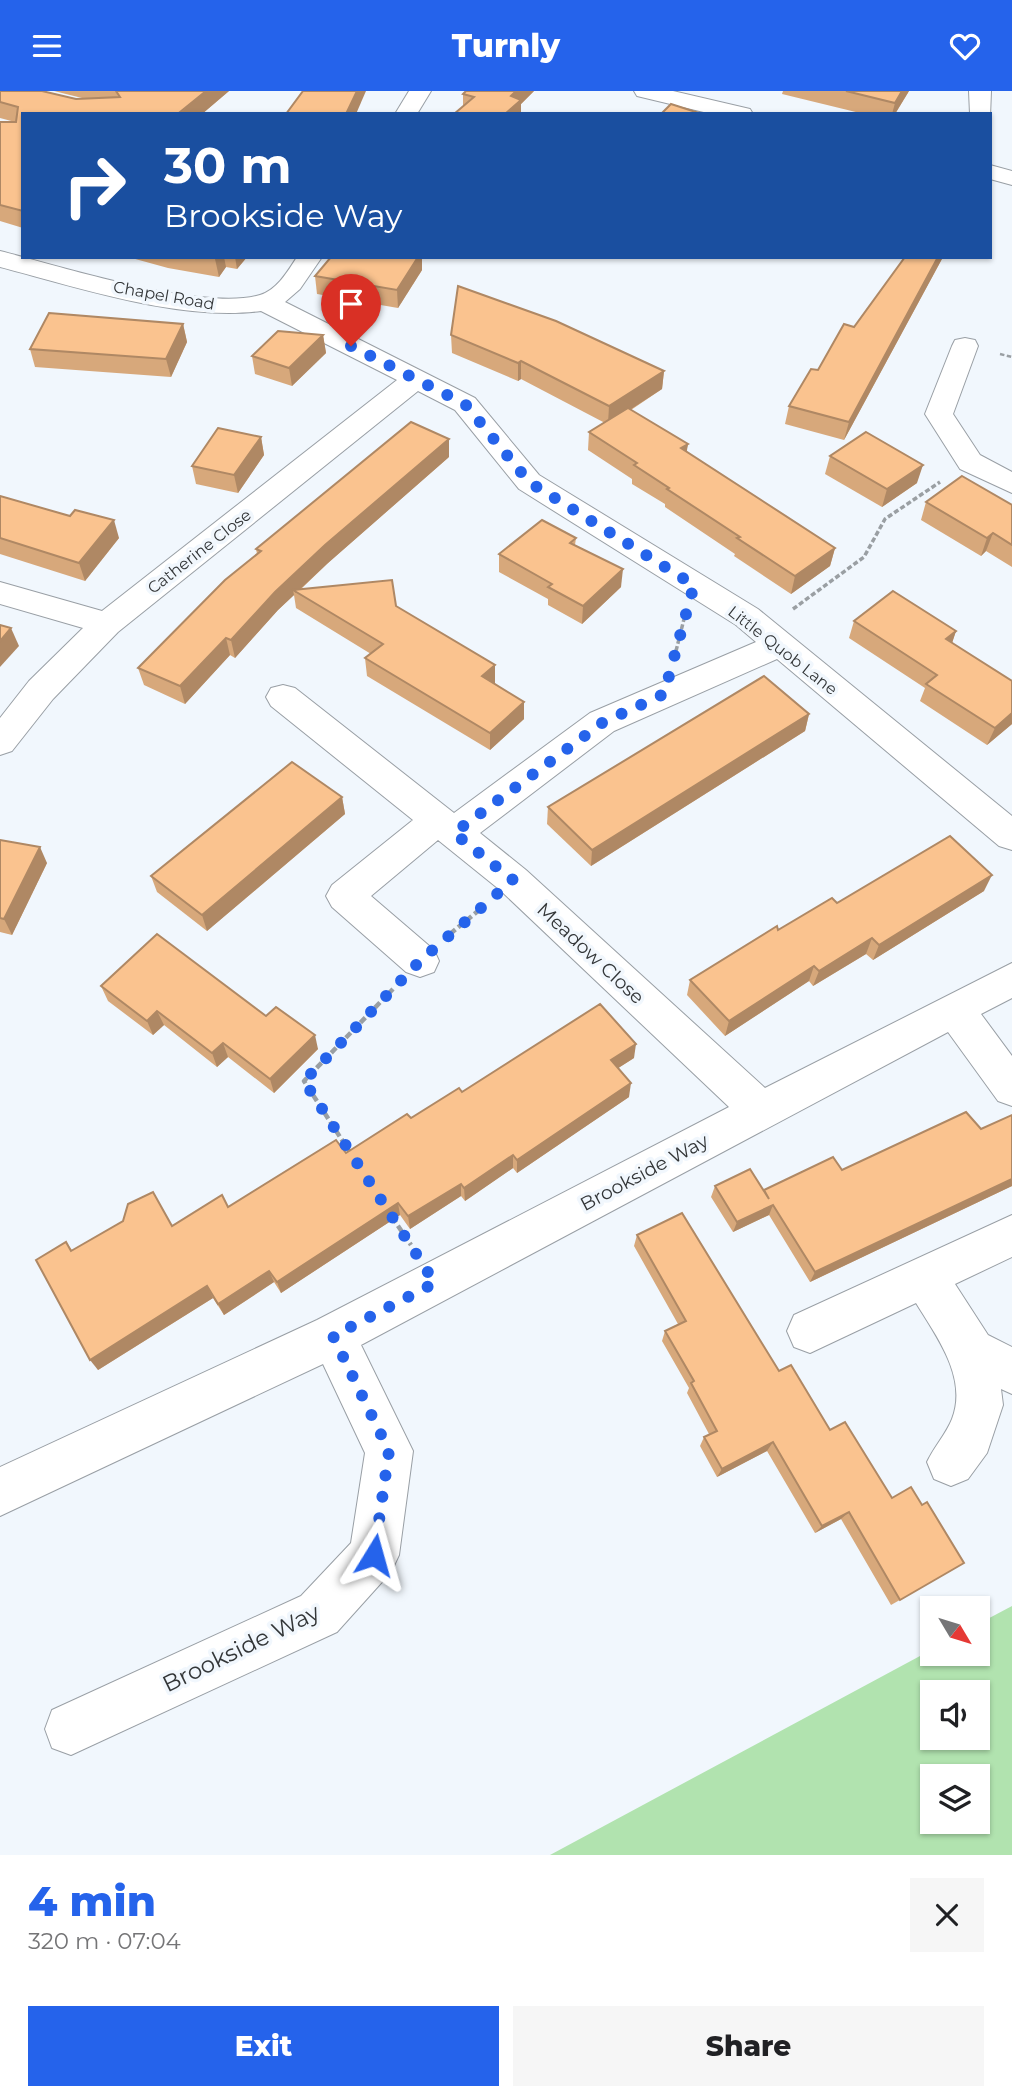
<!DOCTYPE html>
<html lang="en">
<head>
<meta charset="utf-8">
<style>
  :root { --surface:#fff; --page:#f6f6f6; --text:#202124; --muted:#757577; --accent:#2563eb }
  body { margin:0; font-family:Montserrat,sans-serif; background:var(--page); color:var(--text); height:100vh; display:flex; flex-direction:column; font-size:26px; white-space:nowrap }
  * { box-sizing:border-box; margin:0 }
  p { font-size:23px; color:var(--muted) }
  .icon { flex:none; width:38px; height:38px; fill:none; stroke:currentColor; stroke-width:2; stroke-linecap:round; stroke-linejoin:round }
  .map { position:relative; height:1764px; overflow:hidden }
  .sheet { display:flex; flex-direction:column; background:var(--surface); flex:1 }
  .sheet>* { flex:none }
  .guide { position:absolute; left:21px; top:21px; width:971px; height:147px; border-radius:0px; box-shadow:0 2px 5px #0004; background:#1a4fa0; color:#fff; overflow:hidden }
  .needle { width:46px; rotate:128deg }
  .controls { position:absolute; left:920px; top:1505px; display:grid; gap:14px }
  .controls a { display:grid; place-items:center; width:70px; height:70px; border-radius:0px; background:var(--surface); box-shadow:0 2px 5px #0004; font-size:35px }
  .pin { position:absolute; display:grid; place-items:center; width:60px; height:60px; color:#fff; margin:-72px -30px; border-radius:50% 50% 50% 0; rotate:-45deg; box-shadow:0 0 7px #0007 }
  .pin .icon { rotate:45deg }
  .me { position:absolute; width:77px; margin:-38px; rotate:8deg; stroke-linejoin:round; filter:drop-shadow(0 0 5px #0008) }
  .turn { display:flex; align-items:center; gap:24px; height:147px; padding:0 28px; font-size:32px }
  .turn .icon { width:91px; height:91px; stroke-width:2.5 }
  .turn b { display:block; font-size:49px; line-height:60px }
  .round { display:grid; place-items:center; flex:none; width:74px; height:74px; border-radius:0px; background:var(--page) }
  .overview { display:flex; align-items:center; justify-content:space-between; height:119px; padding:0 28px }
  h1 { font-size:42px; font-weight:800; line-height:52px; color:var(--accent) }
  .cta { display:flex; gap:14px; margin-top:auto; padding:14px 28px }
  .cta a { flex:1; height:80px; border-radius:0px; background:var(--accent); color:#fff; font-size:28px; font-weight:800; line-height:80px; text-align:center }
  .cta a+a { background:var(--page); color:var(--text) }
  header { display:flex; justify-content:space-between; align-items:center; height:91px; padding:0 28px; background:var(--accent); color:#fff; font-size:32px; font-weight:800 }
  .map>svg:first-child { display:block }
  .green { fill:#b1e3af; fill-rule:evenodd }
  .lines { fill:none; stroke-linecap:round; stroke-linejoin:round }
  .minor-casing { stroke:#999fa5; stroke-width:2 }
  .path-far2 { stroke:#9a9fa3; stroke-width:2.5; stroke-dasharray:4.5 2.5; stroke-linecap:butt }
  .path-far1 { stroke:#9a9fa3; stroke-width:3.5; stroke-dasharray:5 2.5; stroke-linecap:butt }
  .path { stroke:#9a9fa3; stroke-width:4.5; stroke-dasharray:7 3.5; stroke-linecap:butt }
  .minor { fill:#fff; fill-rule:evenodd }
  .wall { fill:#d7a87b }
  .shaded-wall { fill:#af8864 }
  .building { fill:#fac38f; stroke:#af8864; stroke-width:2 }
  .route { stroke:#2563eb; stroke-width:12; stroke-dasharray:0 21.6 }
  .labels { text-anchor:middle; stroke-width:7; stroke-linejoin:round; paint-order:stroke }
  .far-street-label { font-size:16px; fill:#333638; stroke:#f1f7fd }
  .street-label { font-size:19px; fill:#333638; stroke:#f1f7fd }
  .near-street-label { font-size:23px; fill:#333638; stroke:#f1f7fd }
</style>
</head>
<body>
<header><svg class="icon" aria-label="menu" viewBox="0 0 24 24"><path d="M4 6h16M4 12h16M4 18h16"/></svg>Turnly<svg class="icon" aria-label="heart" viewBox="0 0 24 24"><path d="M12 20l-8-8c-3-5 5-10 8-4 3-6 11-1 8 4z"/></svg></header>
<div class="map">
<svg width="1012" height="1764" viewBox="0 0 1012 1764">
  <rect width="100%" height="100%" fill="#f1f7fd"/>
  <path class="green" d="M1012,1515V1764H550L933,1558V1563H978V1533ZM933,1601H978V1647H933ZM933,1685H978V1731H933Z"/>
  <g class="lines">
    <g class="minor-casing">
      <g id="minor">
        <path d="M409,0H431L417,23H395Z"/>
        <path d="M634,0H673L750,18L753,23H712L637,5Z"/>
        <path d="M969,0H991L990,26V23H970Z"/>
        <path d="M990,74L1012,80V94L990,88Z"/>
        <path d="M0,160C60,175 203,221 260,204C277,199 288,180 297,166H322L300,198L285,211L475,307L539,384L758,518L1012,725V759L999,755L777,568L614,640L480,742L526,779L765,997L1012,872V907L981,923L1012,965V1015L998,1010L948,941L361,1254L413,1360L399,1464L391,1481L337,1541L71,1664L52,1657L45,1638L52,1619L301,1505L351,1452L365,1362L323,1273L0,1425V1376L317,1229L729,1016L500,799L438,749L371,805L434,859L439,870L434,881L420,886L406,881L332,816L326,805L332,794L413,729L271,615L266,606L271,597L283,594L295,597L454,722L590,622L756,551L736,534L519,398L455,319L418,300L118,541L53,608L12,660L0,664V627L29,590L83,537L0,513V491L102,520L397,289L261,220C181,231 77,196 0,176Z"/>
        <path d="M965,247L975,249L978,255L953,323L980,364L1012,381V402L960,378L925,323L952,255L955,249Z"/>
        <path d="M1012,1124V1166L955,1193L988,1244L1012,1256V1303L1001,1298L1003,1314L987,1362L968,1388L951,1395L934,1388L927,1371C934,1356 946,1343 952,1328C968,1287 937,1246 916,1212L810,1262L794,1256L787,1240L794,1224Z"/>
      </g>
    </g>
    <path class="path-far2" d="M1000,263L1012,266"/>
    <g class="path-far1">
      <path d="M793,518L864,466L885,428L940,391"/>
      <path d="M676,560L684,528"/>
    </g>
    <g class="path">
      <path d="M450,843L484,815"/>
      <path d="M351,1063L304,990L393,898"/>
      <path d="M392,1126L411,1154"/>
    </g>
    <use href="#minor" class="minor"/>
  </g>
  <g class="wall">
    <path d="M0,0L76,8H86L54,0H229L202,23H23V137L0,130V31H15L0,27Z"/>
    <path d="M466,0H534L521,13L463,15V3Z"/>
    <path d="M783,0H909L895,23H864L782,3Z"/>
    <path d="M128,166H247L237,178L226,176L219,186L168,177Z"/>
    <path d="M331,166H422V179L398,217L317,203L315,185Z"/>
    <path d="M905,166H943L844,349L785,333L789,315L854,236Z"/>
    <path d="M183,233L187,251L171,286L35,276L30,258Z"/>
    <path d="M323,244L326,262L292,295L255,283L252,265Z"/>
    <path d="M451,244L664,280L662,298L631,319L688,353L686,361L835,457L830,475L791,503L734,465L735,463L665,416V413L632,393V388L588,359L589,341L605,332L521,288L518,290L452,262Z"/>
    <path d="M261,346L264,364L238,402L196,393L192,375Z"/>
    <path d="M830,365L917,392L882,416L825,383Z"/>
    <path d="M449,366L328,472L300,499L396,515L495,592L494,593L524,628L490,659L367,585L365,567L371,563L296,517L294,504L278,519L235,567L230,564L185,613L144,594L138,577L257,463L256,458Z"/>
    <path d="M0,405L119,447L85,490L0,463Z"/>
    <path d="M926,411L1012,414V476L986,460L981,465L921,429Z"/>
    <path d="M576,447L575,454L621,496L582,533L548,514V508L499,481V463Z"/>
    <path d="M854,530L956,540L952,552L1012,633L987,654L920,610L925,597L849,547Z"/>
    <path d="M809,623L805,640L591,775L547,733L548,716Z"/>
    <path d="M342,706L345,723L207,840L157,801L151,785Z"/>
    <path d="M0,749L47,772L12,844L0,841Z"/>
    <path d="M984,800L873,869L866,863L813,895L809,890L725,945L687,904L690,889L778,839L837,812Z"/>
    <path d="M101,895L266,925L318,958L274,1002L228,966L217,976L164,934L153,944L108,910Z"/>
    <path d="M634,967L618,977L629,1006L517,1082L513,1077L465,1110L461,1105L410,1138L400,1124L281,1202L274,1191L224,1224L213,1207L98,1279L66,1151L72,1159L172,1135L228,1116L346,1062L462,1001Z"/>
    <path d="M1012,1024V1095L810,1191L769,1124L733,1141L711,1106L715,1095L764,1099L842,1079L981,1038Z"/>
    <path d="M637,1144L779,1280L954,1478L891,1514L841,1428L815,1442L767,1360L717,1386L700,1355L704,1346L709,1343L687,1302L689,1297L662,1250L665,1240L678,1233L634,1155Z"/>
  </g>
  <g class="shaded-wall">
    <path d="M206,0H229L202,23H179Z"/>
    <path d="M357,0H366L356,23H346Z"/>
    <path d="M516,0H534L521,13V23H505L511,5Z"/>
    <path d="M902,0H909L895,23H892L895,12Z"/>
    <path d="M217,166H224L226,176L219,186L215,168Z"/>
    <path d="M235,166H247L237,178Z"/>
    <path d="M418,166H422V179L398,217L397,199Z"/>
    <path d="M938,166H943L844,349L849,331Z"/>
    <path d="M183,233L187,251L171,286L166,268Z"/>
    <path d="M323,244L326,262L292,295L289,277Z"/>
    <path d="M521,270V288L518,290V272Z"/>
    <path d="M664,280L662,298L608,333L609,315Z"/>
    <path d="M261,346L264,364L238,402L234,384Z"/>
    <path d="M449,348V366L328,472L296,502L293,499L294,504L278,519L235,567L231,549L275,501L325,454Z"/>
    <path d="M688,353L685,371L681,357Z"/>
    <path d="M923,374L917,392L882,416L887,398Z"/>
    <path d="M114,429L119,447L85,490L79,472Z"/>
    <path d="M993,442L986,460L981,465L987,447Z"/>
    <path d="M835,457L830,475L791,503L795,485Z"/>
    <path d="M623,478L621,496L582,533L583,515Z"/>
    <path d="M11,537L19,555L0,576V550Z"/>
    <path d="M956,540L950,558L946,548Z"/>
    <path d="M226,547L230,564L185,613L180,595Z"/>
    <path d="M495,574V592L483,603L482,585Z"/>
    <path d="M524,611V628L490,659V642Z"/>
    <path d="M1012,622V633L987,654L995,637Z"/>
    <path d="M809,623L805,640L591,775L592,759Z"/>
    <path d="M342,706L345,723L207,840L202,824Z"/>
    <path d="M40,756L47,772L12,844L4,828Z"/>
    <path d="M992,784L984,800L873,869L879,854Z"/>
    <path d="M872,847L866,863L813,895L819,880Z"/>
    <path d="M814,875L809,890L725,945L729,930Z"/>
    <path d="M157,920L164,934L153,944L147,930Z"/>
    <path d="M315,944L318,958L274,1002L270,988Z"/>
    <path d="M223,952L228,966L217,976L212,962Z"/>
    <path d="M636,953L634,967L609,983L611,969Z"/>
    <path d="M631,992L629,1006L517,1082V1069Z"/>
    <path d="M513,1064V1077L465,1110L464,1097Z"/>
    <path d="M1012,1088V1095L810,1191L815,1181Z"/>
    <path d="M461,1093V1105L410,1138L408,1125Z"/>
    <path d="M398,1112L400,1124L281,1202L277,1191Z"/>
    <path d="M773,1114L769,1124L733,1141L737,1131Z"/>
    <path d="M269,1180L274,1191L224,1224L218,1213Z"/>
    <path d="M207,1195L213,1207L98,1279L90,1269Z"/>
    <path d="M773,1351L767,1360L717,1386L722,1378Z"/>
    <path d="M849,1421L841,1428L815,1442L822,1435Z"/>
  </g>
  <g class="building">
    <path d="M0,0H42L76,8L120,6L116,0H206L179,22L182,23H23V120L0,114V31H16L18,16L0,11Z"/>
    <path d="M303,0H357L346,23H286Z"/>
    <path d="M466,0H516L511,5L521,9L505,23H454L474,6L463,3Z"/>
    <path d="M846,0H902L895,12Z"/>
    <path d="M671,13L702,23H661Z"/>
    <path d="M331,166H418L397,199L315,185Z"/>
    <path d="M905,166H938L849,331L789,315L811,278L818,279L844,233L854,236Z"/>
    <path d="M458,195L556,230L664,280L609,315L521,270L518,272L451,244Z"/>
    <path d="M49,222L183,233L166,268L30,258Z"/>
    <path d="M278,240L323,244L289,277L252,265Z"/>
    <path d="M628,317L688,353L681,357L835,457L795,485L737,447L740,446L667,398L669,397L634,374L637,372L589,341Z"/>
    <path d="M411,331L449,348L325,454L275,501L231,549L226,547L180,595L138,577L225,489L261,460L256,458Z"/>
    <path d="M218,337L261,346L234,384L192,375Z"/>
    <path d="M866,341L923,374L887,398L830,365Z"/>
    <path d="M962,385L1012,414V454L993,442L987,447L926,411Z"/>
    <path d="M0,405L70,425L75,419L114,429L79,472L0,447Z"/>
    <path d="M542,429L576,447L570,452L623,478L583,515L548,496L552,493L499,463Z"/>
    <path d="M392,489L396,515L495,574L482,585L524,611L490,642L365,567L383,553L293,499Z"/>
    <path d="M893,500L956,540L946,548L1012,590V622L995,637L926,593L937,584L854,530Z"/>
    <path d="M0,534L11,537L0,550Z"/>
    <path d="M764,585L809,623L592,759L548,716Z"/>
    <path d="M292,671L342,706L202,824L151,785Z"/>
    <path d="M950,745L992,784L879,854L872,847L819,880L814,875L729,930L690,889L777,835L778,839L832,807L837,812Z"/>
    <path d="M0,749L40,756L4,828L0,827Z"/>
    <path d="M157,843L266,925L276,916L315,944L270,988L223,952L212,962L157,920L147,930L101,895Z"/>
    <path d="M600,913L636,953L611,969L631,992L517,1069L513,1064L464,1097L461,1093L408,1125L398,1112L277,1191L269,1180L218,1213L207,1195L90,1269L36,1169L66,1151L71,1160L123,1130L128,1113L153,1101L172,1135L222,1104L228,1116L336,1049L346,1062L407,1023L411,1027L459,997L462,1001Z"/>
    <path d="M966,1021L981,1038L1012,1024V1088L815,1181L773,1114L737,1131L715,1095L750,1078L769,1108L764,1099L833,1066L842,1079Z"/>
    <path d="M682,1122L779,1280L791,1274L830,1339L845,1331L892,1407L911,1396L922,1414L927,1411L964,1472L900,1509L849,1421L822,1435L773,1351L722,1378L704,1346L717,1340L691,1292L694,1290L665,1240L686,1230L637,1144Z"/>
  </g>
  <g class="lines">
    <path class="route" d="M351,255L465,313L529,391L694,494L664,603L602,632L454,742L513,789L420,870L304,990L435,1192L333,1245L389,1360L374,1464"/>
  </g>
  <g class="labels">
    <g class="far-street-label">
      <text transform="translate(164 204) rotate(10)" y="6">Chapel Road</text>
      <text transform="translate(199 460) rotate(-38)" y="6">Catherine Close</text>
      <text transform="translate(783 559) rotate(38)" y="6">Little Quob Lane</text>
    </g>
    <g class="street-label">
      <text transform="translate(591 862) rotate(43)" y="7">Meadow Close</text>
      <text transform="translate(644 1081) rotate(-28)" y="7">Brookside Way</text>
    </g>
    <g class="near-street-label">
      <text transform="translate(241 1557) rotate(-26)" y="8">Brookside Way</text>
    </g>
  </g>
</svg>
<div class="controls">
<a><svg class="needle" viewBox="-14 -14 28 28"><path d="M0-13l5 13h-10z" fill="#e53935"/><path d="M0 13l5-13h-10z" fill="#757577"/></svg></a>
<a><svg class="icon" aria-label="sound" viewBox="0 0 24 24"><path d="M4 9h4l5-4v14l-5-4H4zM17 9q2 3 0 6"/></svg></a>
<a><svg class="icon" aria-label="layers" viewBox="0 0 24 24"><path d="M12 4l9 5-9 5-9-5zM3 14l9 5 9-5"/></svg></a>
</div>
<div class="pin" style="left:351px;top:255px;background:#d93025"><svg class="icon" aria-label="arrive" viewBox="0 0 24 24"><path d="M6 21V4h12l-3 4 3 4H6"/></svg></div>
<svg class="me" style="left:374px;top:1464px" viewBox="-20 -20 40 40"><path d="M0-17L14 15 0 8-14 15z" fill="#2563eb" stroke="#fff" stroke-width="4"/></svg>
<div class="guide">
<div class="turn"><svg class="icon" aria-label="right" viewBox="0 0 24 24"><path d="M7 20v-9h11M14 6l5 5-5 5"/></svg><div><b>30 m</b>Brookside Way</div></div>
</div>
</div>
<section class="sheet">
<div class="overview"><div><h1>4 min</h1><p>320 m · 07:04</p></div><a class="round"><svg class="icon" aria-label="close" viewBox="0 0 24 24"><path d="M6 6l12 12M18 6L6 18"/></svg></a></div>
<div class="cta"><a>Exit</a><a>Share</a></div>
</section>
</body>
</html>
